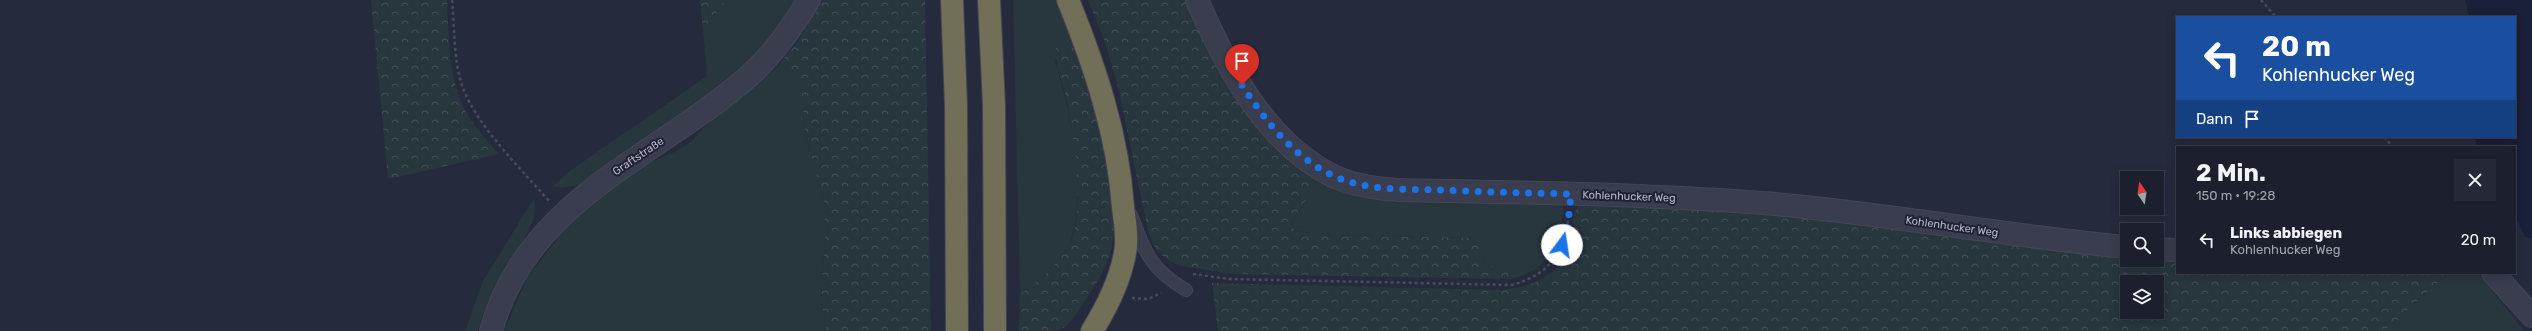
<!DOCTYPE html>
<html lang="de">
<head>
<meta charset="utf-8">
<style>
  :root { --surface:#1c202e; --page:#252836; --text:#f1f3f6; --muted:#a0a3aa; --line:#3a3e4a }
  body { margin:0; font-family:Rubik,sans-serif; background:var(--page); color:var(--text); height:100vh; display:flex; flex-direction:column; font-size:15px; white-space:nowrap }
  * { box-sizing:border-box; margin:0 }
  p { font-size:13px; color:var(--muted) }
  .icon { flex:none; width:22px; height:22px; fill:none; stroke:currentColor; stroke-width:2; stroke-linecap:round; stroke-linejoin:round }
  .map { position:relative; flex:1; overflow:hidden }
  .panel { position:absolute; left:2176px; top:146px; width:340px; height:128px; display:flex; flex-direction:column; background:var(--surface); border-radius:0px; box-shadow:0 2px 10px #0003,0 0 0 1px var(--line) }
  .panel>* { flex:none }
  .banner { position:absolute; left:2176px; top:16px; width:340px; height:122px; border-radius:0px; box-shadow:0 2px 10px #0003,0 0 0 1px var(--line); background:#1a4fa0; color:#fff; overflow:hidden }
  .needle { width:26px; rotate:347deg }
  .fabs { position:absolute; left:2120px; top:171px; display:grid; gap:8px }
  .fabs a { display:grid; place-items:center; width:44px; height:44px; border-radius:0px; background:var(--surface); box-shadow:0 2px 10px #0003,0 0 0 1px var(--line); font-size:20px }
  .pin { position:absolute; display:grid; place-items:center; width:34px; height:34px; color:#fff; margin:-41px -17px; border-radius:50% 50% 50% 0; rotate:-45deg; box-shadow:0 0 4px #0007 }
  .pin .icon { rotate:45deg }
  .me { position:absolute; width:44px; margin:-22px; rotate:14deg; stroke-linejoin:round; filter:drop-shadow(0 0 3px #0008) }
  .turn { display:flex; align-items:center; gap:14px; height:84px; padding:0 20px; font-size:18px }
  .turn .icon { width:52px; height:52px; stroke-width:2.5 }
  .turn b { display:block; font-size:28px; line-height:34px }
  .then { display:flex; align-items:center; height:38px; padding:0 20px; background:#0003; gap:8px; font-size:15px }
  .round { display:grid; place-items:center; flex:none; width:42px; height:42px; border-radius:0px; background:var(--page) }
  .headline { display:flex; align-items:center; justify-content:space-between; height:68px; padding:0 20px }
  h1 { font-size:24px; font-weight:700; line-height:30px }
  ul { padding:0; list-style:none }
  li { display:flex; align-items:center; gap:12px; height:52px; padding:0 20px }
  li div { flex:1 }
  li b { display:block; font-size:15px }
  li em { font-style:normal }
  .map>svg:first-child { display:block }
  .green { fill:#28363e }
  .forest { fill:url(#forest-crowns); fill-rule:evenodd }
  .water { fill:#1a1f3a }
  .lines { fill:none; stroke-linecap:round; stroke-linejoin:round }
  .lane-casing { stroke:#434656; stroke-width:14 }
  .street-casing { stroke:#434656; stroke-width:24 }
  .highway-casing { stroke:#424555; stroke-width:24 }
  .path { stroke:#414f56; stroke-width:2.5; stroke-dasharray:3 3; stroke-linecap:butt }
  .lane { stroke:#3a3d4d; stroke-width:12 }
  .street { stroke:#3a3d4d; stroke-width:22 }
  .highway { stroke:#726f58; stroke-width:22 }
  .route { stroke:#1a73e8; stroke-width:7; stroke-dasharray:0 12.6 }
  .labels { text-anchor:middle; stroke-width:4; stroke-linejoin:round; paint-order:stroke }
  .street-label { font-size:11px; fill:#b6b8c8; stroke:#1f2232 }
</style>
</head>
<body>
<div class="map">
<svg width="2532" height="331" viewBox="0 0 2532 331">
  <defs>
    <pattern id="forest-crowns" width="20" height="18" patternUnits="userSpaceOnUse"><rect width="20" height="18" fill="#28363e"/><path d="M2 6a3 3 0 1 1 6 0M12 15a3 3 0 1 1 6 0" fill="none" stroke="#455158"/></pattern>
  </defs>
  <rect width="100%" height="100%" fill="#262a3d"/>
  <g class="green">
    <path d="M726,0H798L785,19L749,63L723,86L579,185L562,188L553,186L571,170L707,76L703,30Z"/>
    <path d="M1013,0H1059L1077,49L1055,60C1070,113 1090,192 1069,245C1062,262 1035,284 1020,294Z"/>
    <path d="M780,63L801,82L805,133L825,205V242L821,299L827,331H504L528,276L568,225L590,204L644,165L679,150L693,140L708,122L758,84Z"/>
    <path d="M1310,172L1560,203L1564,209C1558,245 1550,271 1510,279L1507,268L1484,265L1476,238L1332,235L1294,231L1292,221L1316,186Z"/>
    <path d="M534,198C540,227 516,248 503,272C493,290 484,310 478,331H465L483,281Z"/>
    <path d="M2448,273H2478L2524,331H2385Z"/>
  </g>
  <g class="forest">
    <path d="M371,0H447C449,38 448,78 466,112C474,127 488,141 499,154L388,179Z"/>
    <path d="M700,0H726L703,30Z"/>
    <path d="M823,0H925L931,331H827L821,299L825,242V205L805,133L801,82L780,63L798,41Z"/>
    <path d="M1088,0H1188L1310,172L1316,186L1292,221L1294,231L1332,235L1476,238L1484,265L1507,268L1510,279L1233,274L1181,266L1168,260L1158,252L1152,242L1148,230L1119,91L1105,42Z"/>
    <path d="M1069,40L1077,49C1093,103 1124,195 1111,250C1107,268 1096,284 1086,299C1079,309 1071,325 1059,330C1049,331 1030,331 1019,331L1020,294C1038,282 1056,266 1068,247C1087,215 1074,138 1067,102C1063,83 1055,66 1056,46Z"/>
    <path d="M1581,203L1723,208L1812,217L2127,257V260L2177,259V273H2448L2385,331H1218L1212,283L1501,290C1525,288 1554,280 1564,256C1567,249 1568,239 1570,232C1573,221 1573,211 1581,203ZM2127,282H2157V312H2127Z"/>
  </g>
  <path class="water" d="M2465,0H2532V238L2525,237L2515,215V147H2477L2475,137H2515V17H2469Z"/>
  <g class="lines">
    <g class="lane-casing">
      <path id="lane" d="M1131,215C1144,251 1151,270 1186,290"/>
    </g>
    <g class="street-casing">
      <g id="street">
        <path d="M1197,0C1226,66 1265,142 1333,176C1369,193 1416,190 1455,191C1522,193 1589,193 1656,197C1702,199 1749,201 1795,206C1906,217 2016,237 2127,247"/>
        <path d="M2157,249L2177,250"/>
        <path d="M2493,273L2532,316"/>
        <path d="M491,331C527,199 656,158 749,76C774,54 792,27 809,0"/>
      </g>
    </g>
    <g class="highway-casing">
      <g id="highway">
        <path d="M952,0L956,106L957,331"/>
        <path d="M989,0L994,105L995,331"/>
        <path d="M1068,0C1095,67 1118,135 1123,207C1125,222 1128,239 1125,253C1120,281 1107,307 1092,331"/>
      </g>
    </g>
    <g class="path">
      <path d="M452,0C455,28 453,61 463,88C477,126 522,170 549,201"/>
      <path d="M2261,0L2276,17"/>
      <path d="M2384,137L2393,147"/>
      <path d="M1193,274L1229,279L1512,285C1550,274 1565,253 1569,213"/>
      <path d="M1132,298L1148,299L1161,293"/>
    </g>
    <use href="#lane" class="lane"/>
    <use href="#street" class="street"/>
    <use href="#highway" class="highway"/>
  </g>
  <g class="lines">
    <path class="route" d="M1242,85C1266,122 1295,159 1336,177C1368,191 1406,189 1441,190C1484,192 1527,193 1571,194L1568,224L1562,245"/>
  </g>
  <g class="labels">
    <g class="street-label">
      <text transform="translate(638 156) rotate(-34)" y="4">Graftstraße</text>
      <text transform="translate(1629 196) rotate(2)" y="4">Kohlenhucker Weg</text>
      <text transform="translate(1952 226) rotate(8)" y="4">Kohlenhucker Weg</text>
    </g>
  </g>
</svg>
<div class="fabs">
<a><svg class="needle" viewBox="-14 -14 28 28"><path d="M0-13l5 13h-10z" fill="#e53935"/><path d="M0 13l5-13h-10z" fill="#a0a3aa"/></svg></a>
<a><svg class="icon" aria-label="search" viewBox="0 0 24 24"><circle cx="10" cy="10" r="6"/><path d="M15 15l6 6"/></svg></a>
<a><svg class="icon" aria-label="layers" viewBox="0 0 24 24"><path d="M12 4l9 5-9 5-9-5zM3 14l9 5 9-5"/></svg></a>
</div>
<div class="pin" style="left:1242px;top:85px;background:#d93025"><svg class="icon" aria-label="arrive" viewBox="0 0 24 24"><path d="M6 21V4h12l-3 4 3 4H6"/></svg></div>
<svg class="me" style="left:1562px;top:245px" viewBox="-20 -20 40 40"><circle r="19" fill="#fff"/><path d="M0-13L10 11 0 6-10 11z" fill="#1a73e8"/></svg>
<div class="banner">
<div class="turn"><svg class="icon" aria-label="left" viewBox="0 0 24 24"><path d="M17 20v-9H6M10 6l-5 5 5 5"/></svg><div><b>20 m</b>Kohlenhucker Weg</div></div>
<div class="then">Dann<svg class="icon" aria-label="arrive" viewBox="0 0 24 24"><path d="M6 21V4h12l-3 4 3 4H6"/></svg></div>
</div>
<section class="panel">
<div class="headline"><div><h1>2 Min.</h1><p>150 m · 19:28</p></div><a class="round"><svg class="icon" aria-label="close" viewBox="0 0 24 24"><path d="M6 6l12 12M18 6L6 18"/></svg></a></div>
<ul>
<li><svg class="icon" aria-label="left" viewBox="0 0 24 24"><path d="M17 20v-9H6M10 6l-5 5 5 5"/></svg><div><b>Links abbiegen</b><p>Kohlenhucker Weg</p></div><em>20 m</em></li>
</ul>
</section>
</div>
</body>
</html>
